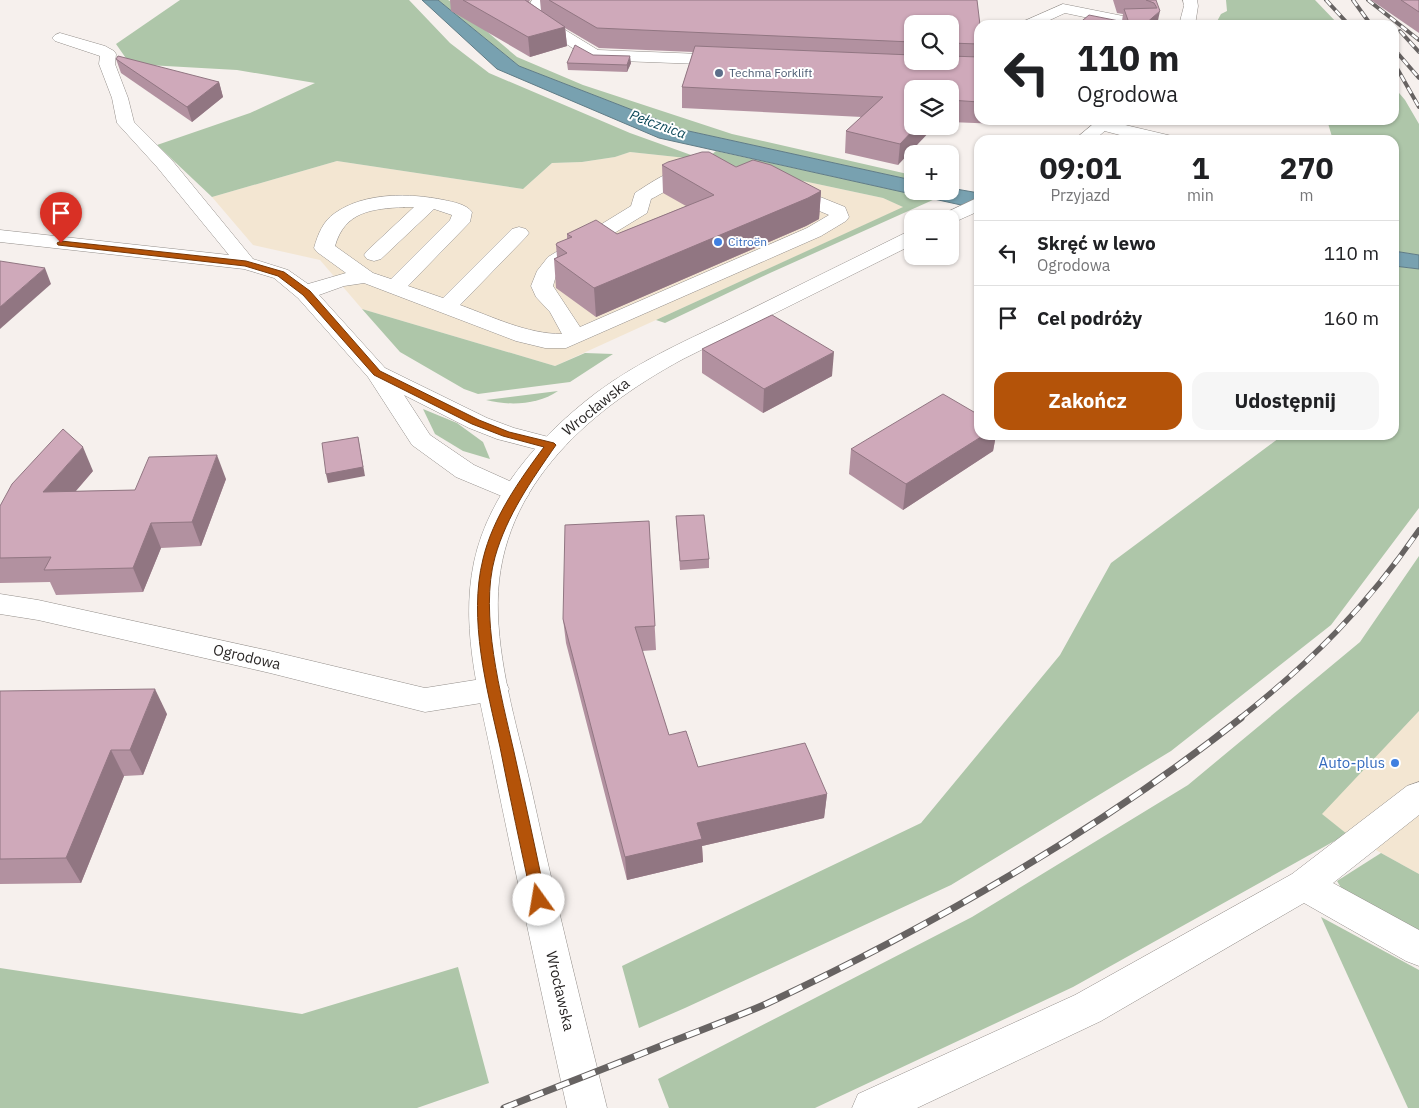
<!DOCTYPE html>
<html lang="pl">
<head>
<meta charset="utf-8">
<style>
  :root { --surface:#fff; --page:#f6f6f6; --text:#202124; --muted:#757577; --line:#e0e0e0; --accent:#b45309 }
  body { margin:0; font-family:"IBM Plex Sans",sans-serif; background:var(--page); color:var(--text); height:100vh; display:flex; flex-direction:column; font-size:19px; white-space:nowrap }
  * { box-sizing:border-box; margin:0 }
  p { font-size:16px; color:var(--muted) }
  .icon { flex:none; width:28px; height:28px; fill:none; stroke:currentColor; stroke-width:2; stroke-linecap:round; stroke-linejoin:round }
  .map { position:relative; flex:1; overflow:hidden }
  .drawer { position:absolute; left:974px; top:135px; width:425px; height:305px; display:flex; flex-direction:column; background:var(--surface); border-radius:15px; box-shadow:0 1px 4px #0004 }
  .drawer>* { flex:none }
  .guide { position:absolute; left:974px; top:20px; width:425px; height:105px; border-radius:15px; box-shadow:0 1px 4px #0004; background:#fff; color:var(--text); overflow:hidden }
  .controls { position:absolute; left:904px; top:15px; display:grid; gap:10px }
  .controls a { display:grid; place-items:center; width:55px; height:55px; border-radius:10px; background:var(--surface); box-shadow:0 1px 4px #0004; font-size:25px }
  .pin { position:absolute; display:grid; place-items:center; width:42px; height:42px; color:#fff; margin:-51px -21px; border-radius:50% 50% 50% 0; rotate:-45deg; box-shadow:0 0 5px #0007 }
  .pin .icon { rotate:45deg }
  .me { position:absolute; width:55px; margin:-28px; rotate:347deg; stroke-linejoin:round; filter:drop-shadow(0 0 4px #0008) }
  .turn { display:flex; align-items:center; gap:18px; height:105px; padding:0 20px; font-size:22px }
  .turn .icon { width:65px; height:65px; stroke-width:2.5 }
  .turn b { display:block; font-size:35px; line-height:42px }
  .eta { display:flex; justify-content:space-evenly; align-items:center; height:85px; text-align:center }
  .eta b { font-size:30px; font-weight:700; line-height:35px }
  .action { display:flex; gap:10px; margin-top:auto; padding:10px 20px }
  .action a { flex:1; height:58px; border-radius:15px; background:var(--accent); color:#fff; font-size:20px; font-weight:700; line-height:58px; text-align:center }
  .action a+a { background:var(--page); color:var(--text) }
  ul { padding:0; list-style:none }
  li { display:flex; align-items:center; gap:15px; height:65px; padding:0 20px; border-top:1px solid var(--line) }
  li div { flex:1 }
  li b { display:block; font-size:19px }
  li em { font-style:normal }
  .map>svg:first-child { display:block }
  .commercial { fill:#f3e6d2 }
  .green { fill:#aec6a9 }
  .water { fill:#78a1b0; stroke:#607c86 }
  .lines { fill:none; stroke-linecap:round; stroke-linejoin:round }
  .minor-casing { stroke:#948f8b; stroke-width:1 }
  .major-casing { stroke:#948f8b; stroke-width:1 }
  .minor { fill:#fff; fill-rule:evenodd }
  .major { fill:#fff; fill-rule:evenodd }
  .rail-far2-casing { stroke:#676362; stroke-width:4 }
  .rail-far1-casing { stroke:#676362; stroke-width:5.5 }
  .rail-casing { stroke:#676362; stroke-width:7 }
  .rail-far2 { stroke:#fff; stroke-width:2.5; stroke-dasharray:7; stroke-linecap:butt }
  .rail-far1 { stroke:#fff; stroke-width:4; stroke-dasharray:11; stroke-linecap:butt }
  .rail { stroke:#fff; stroke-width:5; stroke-dasharray:14; stroke-linecap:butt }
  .wall { fill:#b291a0; fill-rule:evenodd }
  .shaded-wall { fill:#917682 }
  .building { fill:#cfa9ba; stroke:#917682 }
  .route { fill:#b45309; stroke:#753606 }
  .service-dot { fill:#5c6f8a; stroke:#fff; stroke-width:2 }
  .shop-dot { fill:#3f7fe0; stroke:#fff; stroke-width:2 }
  .labels { text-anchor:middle; stroke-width:4; stroke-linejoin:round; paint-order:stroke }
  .far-service-label { font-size:12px; fill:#4e5e75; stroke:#fff; text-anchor:start }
  .far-shop-label { font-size:12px; fill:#366cbe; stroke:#fff; text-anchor:start }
  .far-water-label { font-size:14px; font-style:italic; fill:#0b4758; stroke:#fff }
  .street-label { font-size:15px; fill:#292625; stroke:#fff }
  .shop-label { font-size:15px; fill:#366cbe; stroke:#fff; text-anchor:end }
</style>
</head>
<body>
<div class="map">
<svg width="1419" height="1108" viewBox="0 0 1419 1108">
  <rect width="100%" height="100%" fill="#f6f0ed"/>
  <g class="commercial">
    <path d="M630,152L705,160L883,198L904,207L555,366L362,309L320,260L253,245L212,197L337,161L523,189L552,163L582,162L615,157Z"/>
    <path d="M1419,711V874L1347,834L1321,814Z"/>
  </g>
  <g class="green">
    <path d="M180,0H409L450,43L489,73L630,133L705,160L716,151L935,199L770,273L665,323L656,320L903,207L883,198L705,160L630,152L615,157L582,162L552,163L523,189L337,161L212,197L157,145L250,113L315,83L237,70L130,64L116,44Z"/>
    <path d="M438,0H448L452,2L517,57L583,85L732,134L912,175V180L684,130L519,66Z"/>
    <path d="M1226,0H1315L1339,25H1215L1221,14L1227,11Z"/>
    <path d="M1394,87L1405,100L1419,124V255L1394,251V140H1333L1327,120H1394Z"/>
    <path d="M1394,266L1419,269V508L1331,625L1171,751L951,885L685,1008L639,1028L622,966L921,823L1060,655L1111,563L1283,435H1394Z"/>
    <path d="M362,309L555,366L585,353L613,354L570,382L478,394L464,389L400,352Z"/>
    <path d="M558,391C538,405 509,406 486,400Z"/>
    <path d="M423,409L457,423L483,442L490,459L463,451L435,434Z"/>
    <path d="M1419,556V711L1322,814L1347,834L1073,987L815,1108H669L658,1079L972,917L1188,785L1360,642Z"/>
    <path d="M1381,853L1419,874V934L1343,891L1337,881Z"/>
    <path d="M1321,917L1419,970V1108H1408Z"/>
    <path d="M458,967L489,1083L417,1108H0V968L302,1014Z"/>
  </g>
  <g class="water">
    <path d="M422,0H438L519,66L684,130L912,180V191H950V188L979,193V209L659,138L497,69Z"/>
    <path d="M1394,251L1419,255V269L1394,266Z"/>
  </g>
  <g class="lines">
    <g class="minor-casing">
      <g id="minor">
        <path d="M532,0H546L539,14L598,50L727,55L733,57L735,60L733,63L727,65L594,60L588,58L526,18L524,15Z"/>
        <path d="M1063,4L1143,20L1148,22L1151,25H1122L1065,13L1039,25H1019L1022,22Z"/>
        <path d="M60,33L105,46L114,51L116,54L115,64L128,98L134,122L171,159L253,259L288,270L308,284L346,273L317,252L314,248C318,234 323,221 335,213C365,192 410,193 444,200C453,202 466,204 472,212L470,222L408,286L443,298L512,229L519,227L526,229L529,233L526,237L460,305C493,317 527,334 562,334L550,312L536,297L531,286L537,271L548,257L631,206L635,193C653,181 682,161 705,167L707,171L705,175L682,182L655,197L651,199L647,213L562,265L557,272L553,286L580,327L807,228L829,215L779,194L776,190L779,186L786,184L793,186L845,207L849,217L846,221L821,236L566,348H545L516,341L364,283L344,286L319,295L385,368L487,418L514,428L560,440L563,445L560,450L551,453L497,439L469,428L404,395L430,435L474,465L525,488L529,494L525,500L516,502L456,477L412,445L368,377L298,298L274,278L244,269L0,242V230L229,255L157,167L117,123L112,98L99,64L100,56L55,41L52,38L55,35ZM404,207H414L367,251L364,255L367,259L374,261L381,259L434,209L452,215L450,220L391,279L373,273L335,246C345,211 372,209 404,207Z"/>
        <path d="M1104,120L1172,136L1175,140H1139L1097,129L1094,125L1097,121Z"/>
        <path d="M0,594L38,600L270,651L425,688L494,677L505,681L509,689L505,697L494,701L425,712L270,673L38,620L0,614Z"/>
        <path d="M1419,782V815L1333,883L1419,930V966L1406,961L1304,903L1101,1021L917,1108H852L858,1094L1075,995L1292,874L1407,786Z"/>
      </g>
    </g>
    <g class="major-casing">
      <g id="major">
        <path d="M1183,0H1197L1198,6L1195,25H1179L1184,6Z"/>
        <path d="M1098,120H1118L1094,140H1074Z"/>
        <path d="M979,197V211L950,224V219H938L941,215Z"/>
        <path d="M912,231V245L683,359C585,412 493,493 498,614C500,674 519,733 532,792C555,898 581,1003 607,1108H567C542,996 518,885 495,773C482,704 459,633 474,562C489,492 541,435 596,393C640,360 690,339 739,315C794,288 850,260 905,233Z"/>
      </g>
    </g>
    <use href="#minor" class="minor"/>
    <use href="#major" class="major"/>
    <g class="rail-far2-casing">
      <g id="rail-far2">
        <path d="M1326,0L1349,25"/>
        <path d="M1353,0L1371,25"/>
        <path d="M1368,0L1419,40"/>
        <path d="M1400,31L1419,52"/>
        <path d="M1394,49L1419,78"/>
        <path d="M1394,63L1419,107"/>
      </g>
    </g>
    <g class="rail-far1-casing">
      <path id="rail-far1" d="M1239,719C1311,662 1367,606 1419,530"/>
    </g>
    <g class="rail-casing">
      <path id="rail" d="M504,1108C559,1086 614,1065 668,1043C701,1030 734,1018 766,1004C929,928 1099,830 1241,718"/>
    </g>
    <use href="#rail-far2" class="rail-far2"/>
    <use href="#rail-far1" class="rail-far1"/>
    <use href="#rail" class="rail"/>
  </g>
  <g class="wall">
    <path d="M450,0H530L529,2L541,11L540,0H977L979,25V120H1022L1021,125L950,122V89L898,165L845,153L846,131L862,117L682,108V87L693,52L599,48L565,28L567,46L530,57L451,11ZM912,24H950V61H912Z"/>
    <path d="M1113,0H1156L1157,25H1077L1122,21L1123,14L1117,13Z"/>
    <path d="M1371,0H1419V33Z"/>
    <path d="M593,55L631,63L627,72L568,70L567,63Z"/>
    <path d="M116,59L219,82L223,97L192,122L121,73Z"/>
    <path d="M662,165L736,167L821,191L819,219L806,226L596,317L556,288L554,259L557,257L556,245L567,239V234H617L686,206L663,193Z"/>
    <path d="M702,349L832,376L763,413L702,373Z"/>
    <path d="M979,435H996L993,451L903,510L849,474L851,449Z"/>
    <path d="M93,471L76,491L135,490L226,479L201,546L161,548L143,592L56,595L50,582L0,583V506Z"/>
    <path d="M676,516L709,559V568L680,570Z"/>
    <path d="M649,521L656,650L642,651L669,735L698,767L827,794L824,818L702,846L703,862L627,880L566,643L563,619Z"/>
    <path d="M0,691L167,714L143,775L124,776L81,883L0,884Z"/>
  </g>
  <g class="shaded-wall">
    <path d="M1160,11L1157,25H1144Z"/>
    <path d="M565,27L567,46L530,57L528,37Z"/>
    <path d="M630,56L631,63L627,72V65Z"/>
    <path d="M219,82L223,97L192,122L187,107Z"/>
    <path d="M917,126H935L898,165L900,144Z"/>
    <path d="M821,191L819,219L806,226L596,317L594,288Z"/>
    <path d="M45,268L51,284L0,329V307Z"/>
    <path d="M834,352L832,376L763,413L764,389Z"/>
    <path d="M984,435H996L993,451L903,510L906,484Z"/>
    <path d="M358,437L365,476L328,483L326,474Z"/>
    <path d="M83,447L93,471L54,516L43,492Z"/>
    <path d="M217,455L226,479L201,546L192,522Z"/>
    <path d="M151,523L161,548L143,592L133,568Z"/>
    <path d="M155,689L167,714L143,775L130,750Z"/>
    <path d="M111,750L124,776L81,883L66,858Z"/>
    <path d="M827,794L824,818L702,846L703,862L627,880L625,857L697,823Z"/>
  </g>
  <g class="building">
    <path d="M463,0H525L565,27L528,37Z"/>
    <path d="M549,0H977L980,25H979V44L950,43V24H912V42L597,28Z"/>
    <path d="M1146,0H1156L1160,11L1144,25H1077L1089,15L1129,23L1124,9L1157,8L1154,3Z"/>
    <path d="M1401,0H1419V12Z"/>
    <path d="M575,45L593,55L630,56L627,65L567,63Z"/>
    <path d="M695,46L912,55V61H950V56L979,57V102L950,100V89H912V126H917L900,144L846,131L883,97L682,87Z"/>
    <path d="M118,56L219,82L187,107L116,59Z"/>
    <path d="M702,152H709L736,167L753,160L771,165L821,191L808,198L594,288L554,259L567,253L556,245L557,243L572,237L567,234L596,220L617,234L714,195L662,165L668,162Z"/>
    <path d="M0,261L45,268L0,307Z"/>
    <path d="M772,315L834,352L764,389L702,349Z"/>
    <path d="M943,394L979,415V435H984L906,484L851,449Z"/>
    <path d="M63,429L83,447L43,492L135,490L149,457L217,455L192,522L151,523L133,568L44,570L51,557L0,558V506L12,484Z"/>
    <path d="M358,437L363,467L326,474L322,443Z"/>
    <path d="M704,515L709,559L680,561L676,516Z"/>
    <path d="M649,521L655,626L635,627L669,735L686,731L698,767L805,743L827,794L697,823L702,839L625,857L563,619L565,525Z"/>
    <path d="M155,689L130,750H111L66,858L0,859V691Z"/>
  </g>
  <path class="route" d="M61,241L246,261L284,272L310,291L380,371L479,420L509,432L554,443L556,445C531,481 507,515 495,557C479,614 501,695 514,752C525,801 536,851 546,900L544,904L539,906L534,904L532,900C521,849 510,798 500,747C487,689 468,619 483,559C493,517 519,481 544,447L503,436L472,424L374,375L303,295L278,276L245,266L58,245L57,243Z"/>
  <circle class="service-dot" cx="719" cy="73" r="5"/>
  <g class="shop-dot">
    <circle cx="718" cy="242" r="5"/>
    <circle cx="1395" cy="763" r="5"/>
  </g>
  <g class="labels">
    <g class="far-service-label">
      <text x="729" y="77">Techma Forklift</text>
    </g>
    <g class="far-shop-label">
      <text x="728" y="246">Citroën</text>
    </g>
    <g class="far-water-label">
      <text transform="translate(658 124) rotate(20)" y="5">Pełcznica</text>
    </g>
    <g class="street-label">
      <text transform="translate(596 407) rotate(-39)" y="5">Wrocławska</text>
      <text transform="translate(247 657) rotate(13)" y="5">Ogrodowa</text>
      <text transform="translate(560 991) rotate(77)" y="5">Wrocławska</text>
    </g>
    <g class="shop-label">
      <text x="1385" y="768">Auto-plus</text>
    </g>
  </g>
</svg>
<div class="controls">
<a><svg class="icon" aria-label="search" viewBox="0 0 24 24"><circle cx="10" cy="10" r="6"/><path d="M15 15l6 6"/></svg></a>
<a><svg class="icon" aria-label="layers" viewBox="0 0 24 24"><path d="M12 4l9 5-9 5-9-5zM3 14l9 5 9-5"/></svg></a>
<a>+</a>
<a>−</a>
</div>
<div class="pin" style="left:61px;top:243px;background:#d93025"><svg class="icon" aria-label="arrive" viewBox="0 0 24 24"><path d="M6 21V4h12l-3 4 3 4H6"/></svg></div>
<svg class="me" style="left:539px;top:900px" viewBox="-20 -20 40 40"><circle r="19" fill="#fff"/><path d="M0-13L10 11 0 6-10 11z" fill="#b45309"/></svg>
<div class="guide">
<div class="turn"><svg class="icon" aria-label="left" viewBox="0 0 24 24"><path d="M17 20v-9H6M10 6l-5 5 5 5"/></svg><div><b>110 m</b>Ogrodowa</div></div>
</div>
<section class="drawer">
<div class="eta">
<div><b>09:01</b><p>Przyjazd</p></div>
<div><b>1</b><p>min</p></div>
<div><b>270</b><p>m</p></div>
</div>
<ul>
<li><svg class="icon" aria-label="left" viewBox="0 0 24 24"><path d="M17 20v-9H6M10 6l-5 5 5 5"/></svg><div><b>Skręć w lewo</b><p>Ogrodowa</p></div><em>110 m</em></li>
<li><svg class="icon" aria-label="arrive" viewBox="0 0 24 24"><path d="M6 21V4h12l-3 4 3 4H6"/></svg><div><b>Cel podróży</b></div><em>160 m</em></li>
</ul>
<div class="action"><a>Zakończ</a><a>Udostępnij</a></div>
</section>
</div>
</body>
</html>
